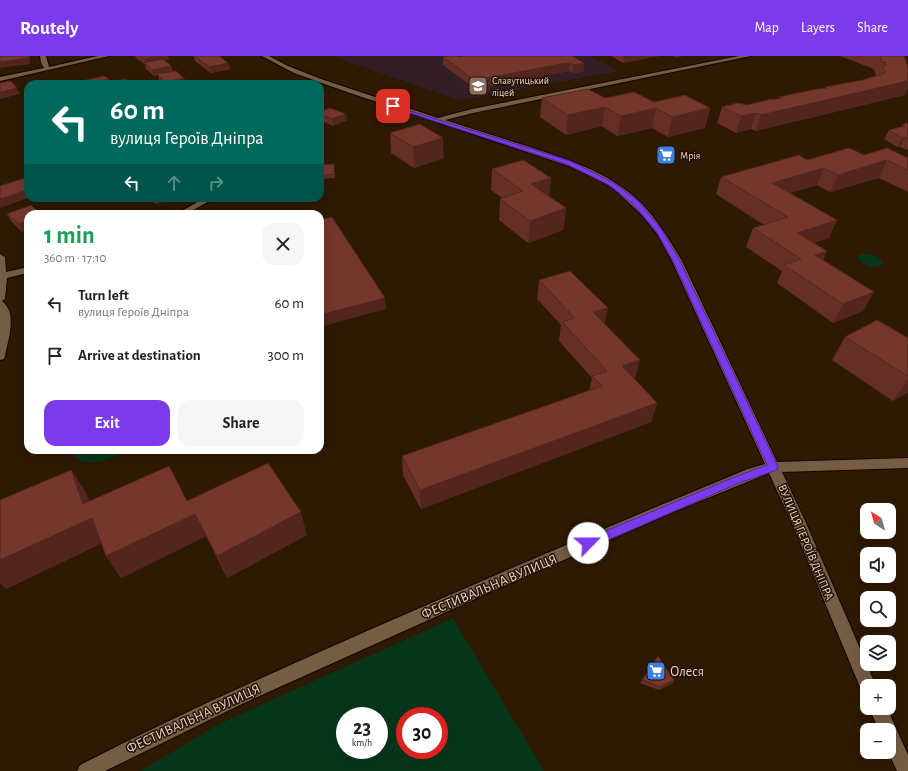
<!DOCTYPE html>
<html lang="en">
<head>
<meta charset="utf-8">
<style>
  :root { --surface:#fff; --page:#f6f6f6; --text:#222; --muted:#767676; --accent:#7c3aed }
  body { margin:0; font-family:"Alegreya Sans",sans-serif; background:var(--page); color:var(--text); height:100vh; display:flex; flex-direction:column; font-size:15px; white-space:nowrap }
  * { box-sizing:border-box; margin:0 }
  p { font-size:13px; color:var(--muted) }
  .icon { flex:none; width:22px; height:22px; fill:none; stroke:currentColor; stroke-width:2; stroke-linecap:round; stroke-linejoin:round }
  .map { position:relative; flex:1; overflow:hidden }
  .details { position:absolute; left:24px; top:154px; width:300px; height:244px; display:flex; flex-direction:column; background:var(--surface); border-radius:12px; box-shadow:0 4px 16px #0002 }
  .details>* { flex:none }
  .top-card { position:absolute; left:24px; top:24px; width:300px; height:122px; border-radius:12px; box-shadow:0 4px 16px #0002; background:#00695c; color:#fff; overflow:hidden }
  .needle { width:26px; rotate:323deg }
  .controls { position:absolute; left:860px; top:447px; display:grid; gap:8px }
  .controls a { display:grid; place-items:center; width:36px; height:36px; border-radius:8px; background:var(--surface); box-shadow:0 4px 16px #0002; font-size:20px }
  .speed { position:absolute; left:336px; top:651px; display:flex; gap:8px; font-size:20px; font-weight:700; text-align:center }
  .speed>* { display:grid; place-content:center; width:52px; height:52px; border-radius:50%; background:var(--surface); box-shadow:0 4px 16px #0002; line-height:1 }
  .speed small { font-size:10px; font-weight:400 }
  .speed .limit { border:6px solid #d22; background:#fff; color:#111 }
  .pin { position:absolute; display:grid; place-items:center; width:34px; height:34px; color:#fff; margin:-17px; border-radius:8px; box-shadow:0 2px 6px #0006 }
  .me { position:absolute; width:44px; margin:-22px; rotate:67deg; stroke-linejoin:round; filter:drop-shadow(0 0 3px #0008) }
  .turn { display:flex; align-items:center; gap:14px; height:84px; padding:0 20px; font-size:18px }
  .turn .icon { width:52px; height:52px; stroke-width:2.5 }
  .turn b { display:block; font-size:28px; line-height:34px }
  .lanes { display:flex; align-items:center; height:38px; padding:0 20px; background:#0003; justify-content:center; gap:20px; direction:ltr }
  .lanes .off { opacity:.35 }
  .round { display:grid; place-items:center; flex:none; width:42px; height:42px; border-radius:12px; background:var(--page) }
  .headline { display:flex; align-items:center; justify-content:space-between; height:68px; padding:0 20px }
  h1 { font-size:24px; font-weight:700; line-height:30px; color:#1e9e55 }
  .button { display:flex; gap:8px; margin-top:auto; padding:8px 20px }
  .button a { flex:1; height:46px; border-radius:12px; background:var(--accent); color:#fff; font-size:16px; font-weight:700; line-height:46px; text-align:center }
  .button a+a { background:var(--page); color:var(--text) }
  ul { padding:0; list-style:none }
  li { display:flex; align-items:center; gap:12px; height:52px; padding:0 20px }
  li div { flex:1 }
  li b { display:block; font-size:15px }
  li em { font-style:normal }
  header { display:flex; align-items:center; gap:24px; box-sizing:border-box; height:56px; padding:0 20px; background:var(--accent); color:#fff }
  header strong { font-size:19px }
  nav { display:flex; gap:22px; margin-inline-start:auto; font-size:14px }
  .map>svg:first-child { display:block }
  .education { fill:#321f25 }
  .green { fill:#08361a; fill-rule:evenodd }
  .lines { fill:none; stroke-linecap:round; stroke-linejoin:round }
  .minor-casing { stroke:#150400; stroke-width:2 }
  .minor { fill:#755d44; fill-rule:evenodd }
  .wall { fill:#652f26 }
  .shaded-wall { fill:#52261f }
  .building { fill:#75372c; stroke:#52261f }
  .route { fill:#7c3aed; stroke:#51269a }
  .labels { text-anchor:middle; stroke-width:3; stroke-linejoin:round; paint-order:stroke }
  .far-poi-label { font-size:10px; fill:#e4d6c7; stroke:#231000; text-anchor:start }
  .street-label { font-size:12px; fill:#e4d6c7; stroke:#231000 }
  .near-street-label { font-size:14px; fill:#e4d6c7; stroke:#231000 }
  .near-poi-label { font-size:14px; fill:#e4d6c7; stroke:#231000; text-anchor:start }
</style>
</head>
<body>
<header>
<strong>Routely</strong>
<nav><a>Map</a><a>Layers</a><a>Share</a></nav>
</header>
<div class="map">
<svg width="908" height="715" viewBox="0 0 908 715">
  <rect width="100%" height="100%" fill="#2e1902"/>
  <path class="education" d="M331,0H590L619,15L460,44Z"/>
  <g class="green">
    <path d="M863,198C871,198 879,199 883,207C877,215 864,209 858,203V200Z"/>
    <path d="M71,394H127C111,403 81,417 71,394Z"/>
    <path d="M453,562L544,715H140L221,667ZM345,660H379V694H345ZM405,660H439V694H405Z"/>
  </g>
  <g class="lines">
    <g class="minor-casing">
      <g id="minor">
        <path d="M40,0H46L49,11L98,0H109L0,25V21L44,12L41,7Z"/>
        <path d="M262,0H269L288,10L321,23L438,62L472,53L739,0H751L473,57L445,64C470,72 495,80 520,88C564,102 609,115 642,148C658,165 670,185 682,205L777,406L908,402V412L782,416L806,467L876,630H867V638L862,636L792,467L769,417L666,459L484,539L242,648L105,715H77L80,709C179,658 281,613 383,568C504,515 626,463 748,413L765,408L672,205L658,179L641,158L614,133L600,124L569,110L350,37L294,17Z"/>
        <path d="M205,142H215L186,158H176Z"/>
        <path d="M0,198L5,201L6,216L28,211V217L7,222L5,243L2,245C18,257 8,284 5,300L4,303L0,304Z"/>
        <path d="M869,652H887L908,699V715H897L888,696L889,674H879Z"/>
      </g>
    </g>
    <use href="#minor" class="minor"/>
  </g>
  <g class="wall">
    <path d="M135,0H168L169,3L164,4L171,10L173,15L184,22L186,28H163L159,24L158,19L154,20L146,13L145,8L136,2Z"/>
    <path d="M194,0H219L228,7L230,13L211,17L195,5Z"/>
    <path d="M611,0H659L623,7Z"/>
    <path d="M840,0H904L905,39L756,75L751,73L736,77L717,67L722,51L747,49L773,44L779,43V41L825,32V31L863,24L876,20L874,13Z"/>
    <path d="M443,1H458L584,7L583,16L573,17L569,15L490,31V33L478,35L443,9Z"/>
    <path d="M109,23L110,27L104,28H88L87,27L86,24Z"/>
    <path d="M542,42H605L654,46L710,52L705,72L668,81L652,72L617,80L602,70L566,79L540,61Z"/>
    <path d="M320,56L347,64L333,70L320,64Z"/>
    <path d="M908,68V94L900,91H897L884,83L889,74L901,71L902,69Z"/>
    <path d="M390,77L444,102L414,112L391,97Z"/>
    <path d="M864,99L908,102V136L879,122L830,136L817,129L790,137L837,164L829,182L813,187L827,195L823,204L863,255L833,267L777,227L782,215L746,191L753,172L764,169L716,138L721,121L807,104Z"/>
    <path d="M334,108L335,122L320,123V109Z"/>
    <path d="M492,113L551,122L549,140L566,152L563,174L528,187L499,164L500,143L502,142L491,134Z"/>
    <path d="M144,142H170L157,148Z"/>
    <path d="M7,158H40L22,176L11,165Z"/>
    <path d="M539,224L604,268L635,323L657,347L651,366L421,453L403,419L402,400L589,335L592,322L559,285L561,269L537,243Z"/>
    <path d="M845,281L908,282V336L893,345L832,304Z"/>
    <path d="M71,414L86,437L89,445H187L307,479L227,522L206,480L121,522L106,500L101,487L6,533Z"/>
    <path d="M642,624H674L672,628L659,634L640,627Z"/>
  </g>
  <g class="shaded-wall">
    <path d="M28,0H30V8L0,12V6Z"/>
    <path d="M157,0H168L169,3L146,9L144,3Z"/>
    <path d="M624,0H659L623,7Z"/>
    <path d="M674,0H684L674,2Z"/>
    <path d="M228,7L230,13L211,17L209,11Z"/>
    <path d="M570,7L569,15L490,31V33L478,35V27L487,22Z"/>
    <path d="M584,7L583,16L573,17L574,9Z"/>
    <path d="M171,10L173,16L154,20L152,14Z"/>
    <path d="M184,22L186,28H166L165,26Z"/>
    <path d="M109,23L110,27L104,28H91Z"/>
    <path d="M908,25V32L905,39L756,75L761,59Z"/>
    <path d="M17,32L20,38L0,43V36Z"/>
    <path d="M605,51L602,70L566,79L568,59Z"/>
    <path d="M656,52L652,72L617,80L621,60Z"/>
    <path d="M710,52L705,72L668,81L672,61Z"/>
    <path d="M756,57L751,73L736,77L741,60Z"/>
    <path d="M346,58L347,64L333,70L332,63Z"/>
    <path d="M904,81L900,91H897L902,82Z"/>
    <path d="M443,82L444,102L414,112L413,91Z"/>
    <path d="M887,104L879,122L830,136L838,119Z"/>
    <path d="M824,112L817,129L766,144L772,127Z"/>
    <path d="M551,122L548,143L531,128Z"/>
    <path d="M28,134V142L0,152V143Z"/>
    <path d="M154,142H170L157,148Z"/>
    <path d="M566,152L563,174L528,187L530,165Z"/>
    <path d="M837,164L829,182L789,195L797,177Z"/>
    <path d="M28,165V174L22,176L19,168Z"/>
    <path d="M827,195L818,214L815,199Z"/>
    <path d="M874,236L863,255L833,267L843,248Z"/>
    <path d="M385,242L386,253L320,271V259Z"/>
    <path d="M608,252L604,271L593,256Z"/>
    <path d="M640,304L635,323L622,310Z"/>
    <path d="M908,323V336L893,345Z"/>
    <path d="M657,347L651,366L421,453L420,434Z"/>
    <path d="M71,414L86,437L99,470L83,448Z"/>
    <path d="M301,456L307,479L227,522L217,500Z"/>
    <path d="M195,458L206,480L121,522L106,500Z"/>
    <path d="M92,462L107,485L6,533L0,527V504Z"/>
    <path d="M674,624L672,628L659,634L660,631Z"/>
  </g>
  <g class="building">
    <path d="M0,0H28V2L0,6Z"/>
    <path d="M140,0H157L144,3Z"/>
    <path d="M195,0H219L228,7L209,11Z"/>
    <path d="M448,0H457L458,1L462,0H572L584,7L574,9L570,7L561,8L487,22L490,24L478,27L443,1Z"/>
    <path d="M880,0H904L908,11V25L761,59L756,57L741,60L722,51L738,47L747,49L771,43L773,44L782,42L779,41L817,33L827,32L825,31L863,24L885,17L883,9L886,10L885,6H882Z"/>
    <path d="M163,3L171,10L152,14L144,7Z"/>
    <path d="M176,15L184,22L165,26L157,18Z"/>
    <path d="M104,20L109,23L91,28L86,24Z"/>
    <path d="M125,23L132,28H104Z"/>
    <path d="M11,25L17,32L0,36V27Z"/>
    <path d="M588,33L605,42L634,36L654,46L685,39L710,52L672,61L656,52L621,60L605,51L568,59L542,42Z"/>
    <path d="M330,52L346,58L332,63L320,58V56Z"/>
    <path d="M906,67L908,68V83L904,81L902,82L889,74L905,70L902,69Z"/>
    <path d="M420,68L443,82L413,91L390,77Z"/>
    <path d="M849,92L864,99L887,92L908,102V114L887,104L838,119L824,112L772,127L837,164L797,177L827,195L815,199L874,236L843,248L784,209L801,203L753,172L788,161L721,121L799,99L807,104Z"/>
    <path d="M523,104L551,122L531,128L566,152L530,165L500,143L523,135L492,113Z"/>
    <path d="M334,108V118L320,120V109Z"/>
    <path d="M28,121V134L0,143V130Z"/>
    <path d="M31,149L40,158H28V165L19,168L7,158Z"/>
    <path d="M88,155L92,158H81Z"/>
    <path d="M332,161L385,242L320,259V164Z"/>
    <path d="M28,180V183L25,181Z"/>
    <path d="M570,215L608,252L593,256L640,304L622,310L657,347L420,434L402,400L602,330L592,320L607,315L562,266L575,262L539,224Z"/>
    <path d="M877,264L908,282V320L845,281Z"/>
    <path d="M268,407L301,456L217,500L195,458L106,500L92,462L0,504V444L71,414L83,448L169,410L187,445Z"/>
    <path d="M658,600L674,624L660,631L642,624Z"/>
  </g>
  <path class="route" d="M391,49L570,105L614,127L638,145L661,173L680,205L778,411L777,414L739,427L592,491L588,492L584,491L582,487L584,484L732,422L767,409L673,205L656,175L633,148L609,129L566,108L391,51Z"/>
  <defs>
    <g id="school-square" transform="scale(1)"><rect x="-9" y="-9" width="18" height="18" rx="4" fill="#8d6e63" stroke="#231000"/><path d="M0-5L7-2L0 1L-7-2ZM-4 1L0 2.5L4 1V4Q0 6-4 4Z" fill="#fff"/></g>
    <g id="supermarket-square" transform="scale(1)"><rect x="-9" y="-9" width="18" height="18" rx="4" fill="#3f7fe0" stroke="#231000"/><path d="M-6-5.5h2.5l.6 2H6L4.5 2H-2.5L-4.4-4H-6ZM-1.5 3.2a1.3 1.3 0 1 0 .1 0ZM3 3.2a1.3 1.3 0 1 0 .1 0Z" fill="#fff"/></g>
  </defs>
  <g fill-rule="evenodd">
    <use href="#school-square" x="478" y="30"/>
    <use href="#supermarket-square" x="666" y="99"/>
    <use href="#supermarket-square" x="656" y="615"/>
  </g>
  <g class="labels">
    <g class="far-poi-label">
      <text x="492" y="28">Славутицький<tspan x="492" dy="12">ліцей</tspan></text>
      <text x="680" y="103">Мрiя</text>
    </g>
    <g class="street-label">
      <text transform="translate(806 486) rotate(67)" y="4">ВУЛИЦЯ ГЕРОЇВ ДНІПРА</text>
    </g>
    <g class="near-street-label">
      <text transform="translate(489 530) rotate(-23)" y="5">ФЕСТИВАЛЬНА ВУЛИЦЯ</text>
      <text transform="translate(193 662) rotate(-25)" y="5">ФЕСТИВАЛЬНА ВУЛИЦЯ</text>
    </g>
    <g class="near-poi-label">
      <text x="670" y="620">Олеся</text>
    </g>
  </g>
</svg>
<div class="controls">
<a><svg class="needle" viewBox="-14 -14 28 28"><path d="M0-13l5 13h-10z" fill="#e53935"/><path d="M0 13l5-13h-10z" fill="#767676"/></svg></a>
<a><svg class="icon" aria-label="sound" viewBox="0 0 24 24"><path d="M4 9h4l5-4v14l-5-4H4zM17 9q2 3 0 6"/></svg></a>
<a><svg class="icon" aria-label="search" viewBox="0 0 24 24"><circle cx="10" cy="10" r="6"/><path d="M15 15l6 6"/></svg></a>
<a><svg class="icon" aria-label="layers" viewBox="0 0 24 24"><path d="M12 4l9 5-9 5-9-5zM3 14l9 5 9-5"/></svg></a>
<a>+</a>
<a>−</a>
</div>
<div class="speed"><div>23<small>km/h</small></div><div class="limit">30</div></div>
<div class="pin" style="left:393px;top:50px;background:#d93025"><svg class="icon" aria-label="arrive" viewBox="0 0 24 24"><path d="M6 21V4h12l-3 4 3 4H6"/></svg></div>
<svg class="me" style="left:588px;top:487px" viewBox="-20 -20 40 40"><circle r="19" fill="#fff"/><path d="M0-13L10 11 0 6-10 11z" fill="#7c3aed"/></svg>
<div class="top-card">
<div class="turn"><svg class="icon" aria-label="left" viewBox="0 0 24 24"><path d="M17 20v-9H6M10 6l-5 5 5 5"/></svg><div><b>60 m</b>вулиця Героїв Дніпра</div></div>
<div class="lanes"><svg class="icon" aria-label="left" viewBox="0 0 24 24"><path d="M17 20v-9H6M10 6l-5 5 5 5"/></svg><svg class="icon off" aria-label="ahead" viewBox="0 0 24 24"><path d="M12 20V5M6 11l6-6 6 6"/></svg><svg class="icon off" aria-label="right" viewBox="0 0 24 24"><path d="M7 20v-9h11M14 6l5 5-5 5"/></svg></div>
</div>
<section class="details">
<div class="headline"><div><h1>1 min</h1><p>360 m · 17:10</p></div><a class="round"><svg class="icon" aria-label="close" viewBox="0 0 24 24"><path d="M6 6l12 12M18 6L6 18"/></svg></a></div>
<ul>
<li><svg class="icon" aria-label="left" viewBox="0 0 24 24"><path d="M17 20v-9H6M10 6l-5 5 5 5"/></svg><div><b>Turn left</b><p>вулиця Героїв Дніпра</p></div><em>60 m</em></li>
<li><svg class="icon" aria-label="arrive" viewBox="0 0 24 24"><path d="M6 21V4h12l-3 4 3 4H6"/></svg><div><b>Arrive at destination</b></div><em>300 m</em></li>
</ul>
<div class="button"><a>Exit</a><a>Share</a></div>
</section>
</div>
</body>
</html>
